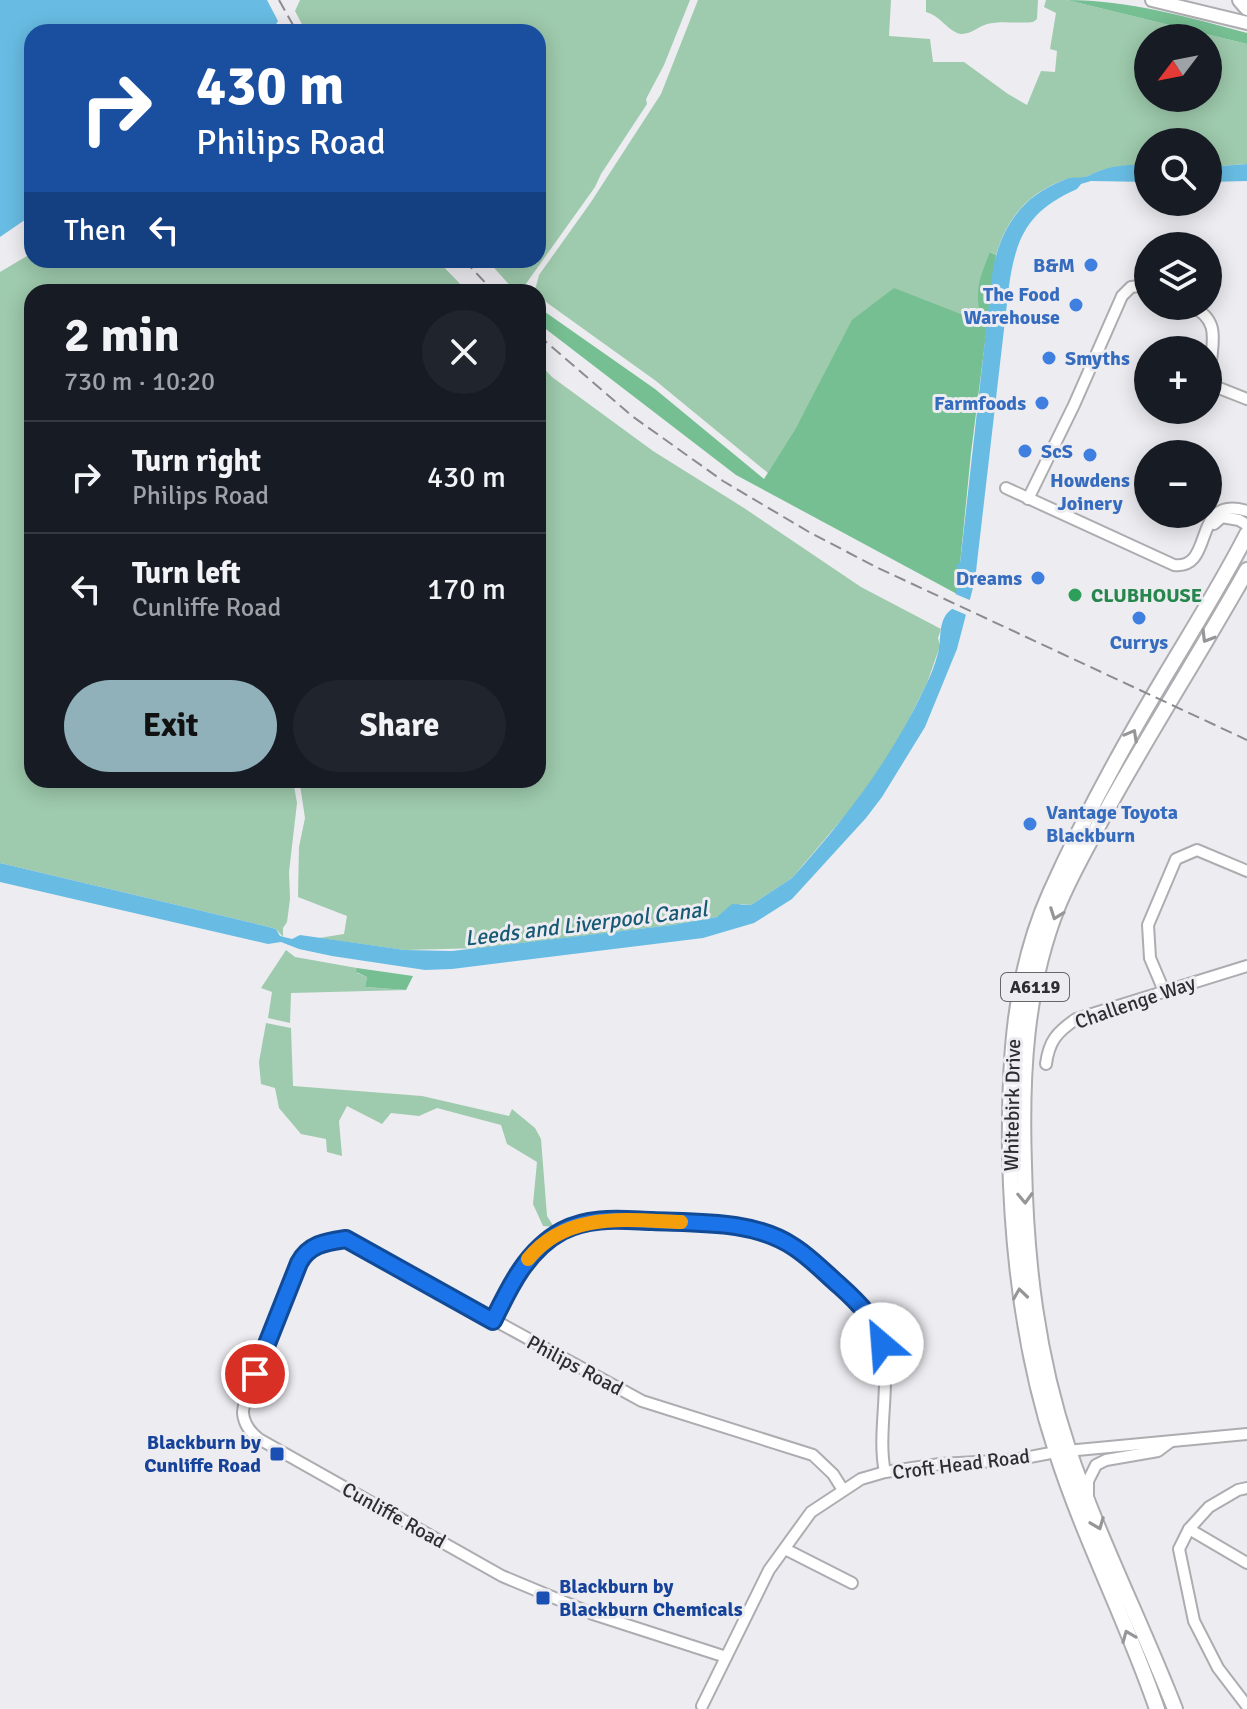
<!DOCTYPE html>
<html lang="en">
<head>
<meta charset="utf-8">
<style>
  :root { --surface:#171b24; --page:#20242c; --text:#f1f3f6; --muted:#9ea1a6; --line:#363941; --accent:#90b0ba }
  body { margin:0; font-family:Signika,sans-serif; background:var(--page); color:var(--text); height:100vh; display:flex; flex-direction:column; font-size:30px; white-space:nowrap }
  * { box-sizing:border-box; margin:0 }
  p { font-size:26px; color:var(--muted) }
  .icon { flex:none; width:44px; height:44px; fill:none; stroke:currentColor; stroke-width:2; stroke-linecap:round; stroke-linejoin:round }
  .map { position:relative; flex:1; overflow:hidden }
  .drawer { position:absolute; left:24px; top:284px; width:522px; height:504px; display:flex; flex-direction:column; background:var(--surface); border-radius:24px; box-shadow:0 4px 20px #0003 }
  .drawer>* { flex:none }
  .banner { position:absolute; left:24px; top:24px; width:522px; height:244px; border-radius:24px; box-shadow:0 4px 20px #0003; background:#1a4fa0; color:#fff; overflow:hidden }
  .needle { width:52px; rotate:238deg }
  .buttons { position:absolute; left:1134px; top:24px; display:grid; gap:16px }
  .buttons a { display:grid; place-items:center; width:88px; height:88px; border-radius:50%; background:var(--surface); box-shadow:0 4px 20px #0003; font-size:40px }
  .pin { position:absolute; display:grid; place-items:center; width:68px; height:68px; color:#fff; margin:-34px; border:4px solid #fff; border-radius:50%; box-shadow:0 2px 8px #0007 }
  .me { position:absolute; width:88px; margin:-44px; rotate:333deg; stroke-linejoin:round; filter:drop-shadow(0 0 6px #0008) }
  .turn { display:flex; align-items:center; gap:28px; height:168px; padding:0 40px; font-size:36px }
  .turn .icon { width:104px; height:104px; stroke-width:2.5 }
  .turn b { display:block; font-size:56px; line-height:68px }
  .then { display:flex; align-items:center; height:76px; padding:0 40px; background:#0003; gap:16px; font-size:30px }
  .round { display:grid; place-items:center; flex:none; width:84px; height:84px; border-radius:42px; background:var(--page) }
  .overview { display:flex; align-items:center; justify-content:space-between; height:136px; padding:0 40px }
  h1 { font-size:48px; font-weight:800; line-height:60px }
  .primary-button { display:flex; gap:16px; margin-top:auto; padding:16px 40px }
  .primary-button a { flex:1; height:92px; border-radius:48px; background:var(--accent); color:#111; font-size:32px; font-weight:800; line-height:92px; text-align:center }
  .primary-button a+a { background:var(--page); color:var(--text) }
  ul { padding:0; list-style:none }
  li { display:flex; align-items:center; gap:24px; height:112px; padding:0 40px; border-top:2px solid var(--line) }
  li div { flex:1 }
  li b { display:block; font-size:30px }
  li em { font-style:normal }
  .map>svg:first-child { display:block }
  .green { fill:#9ecaad; fill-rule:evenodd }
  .forest { fill:#76bf92 }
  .water { fill:#68bce3 }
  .pier { fill:#edecf1 }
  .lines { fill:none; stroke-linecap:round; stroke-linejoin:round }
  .minor-casing { stroke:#adadb1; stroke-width:14 }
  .major-casing { stroke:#adadb1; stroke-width:16 }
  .highway-casing { stroke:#adadb1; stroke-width:18 }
  .minor { stroke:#fff; stroke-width:10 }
  .major { stroke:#fff; stroke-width:12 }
  .highway { stroke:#fff; stroke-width:14 }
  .rail { stroke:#8c8c8f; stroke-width:2; stroke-dasharray:12 6; stroke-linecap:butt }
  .oneway { stroke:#969698 }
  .route-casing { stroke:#114b97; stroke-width:20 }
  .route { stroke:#1a73e8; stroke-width:14 }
  .slow { stroke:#f59e0b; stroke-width:14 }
  .shop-dot { fill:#3f7fe0; stroke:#edecf1; stroke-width:3 }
  .leisure-dot { fill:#2e9e5b; stroke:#edecf1; stroke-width:3 }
  .transit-dot { fill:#1a4fb4; stroke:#edecf1; stroke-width:3 }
  .labels { text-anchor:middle; stroke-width:6; stroke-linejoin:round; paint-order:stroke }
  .shield { fill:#edecf1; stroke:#67676a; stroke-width:2 }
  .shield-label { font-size:18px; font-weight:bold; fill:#2e2e30 }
  .shop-label { font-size:20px; font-weight:bold; fill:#366cbe; stroke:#edecf1; text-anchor:end }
  .leisure-label { font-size:20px; font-weight:bold; fill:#27864d; stroke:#edecf1; text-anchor:start }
  .street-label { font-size:20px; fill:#2e2e30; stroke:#edecf1 }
  .transit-label { font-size:20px; font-weight:bold; fill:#164399; stroke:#edecf1; text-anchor:end }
  .water-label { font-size:22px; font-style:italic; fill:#185a75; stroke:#edecf1 }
</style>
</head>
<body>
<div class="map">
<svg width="1247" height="1709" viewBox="0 0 1247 1709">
  <rect width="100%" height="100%" fill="#edecf1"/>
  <g class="green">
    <path d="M300,0H690L664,65L646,99L647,104L601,174L595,187L520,292H516L487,260H538V32H306L295,11Z"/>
    <path d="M698,0H891L889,36L930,39L933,62H964L1008,94L1027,105L1041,71L1055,72L1057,51L1050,49L1056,13L1044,7L1046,0H1067L1247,44V164L1208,167V142H1148V165C1125,165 1108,166 1088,176C1081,180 1072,177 1064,180C1028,193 1007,218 996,255L991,252L981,322L797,426L768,473L656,381L539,297L535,290L539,275L591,202L661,94ZM1148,38H1208V98H1148Z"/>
    <path d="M926,0H1038L1037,19L1033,22C1018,24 1002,20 987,24C977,27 968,37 957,33C946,28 940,16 926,12Z"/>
    <path d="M32,253V260H437L468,292H32V780H293L297,803L289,872L290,899L287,922L283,928V937L276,929L265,926L0,863V272Z"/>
    <path d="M538,362L552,377L653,451L744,508L861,587L941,629L938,638L940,646L927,683L898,741L865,792L792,878L751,905L741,904L717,917L672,925L481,948L405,950L319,938L344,934L347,916L298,897L299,847L305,818L300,785L320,780H538Z"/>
    <path d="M286,950L295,957L357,968V973L367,977L365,987L406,990L291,993L290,1023L268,1018L272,992L261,988Z"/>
    <path d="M266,1023L291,1028L293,1086L422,1096L509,1116L512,1109L535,1128L541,1139L547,1216L554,1227L543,1226L533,1204L537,1162L507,1144L501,1125L437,1108L419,1116L391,1113L382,1124L347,1106L339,1121L342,1156L327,1152L326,1139L301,1134L279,1108L275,1088L261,1084L259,1062Z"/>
  </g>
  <g class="forest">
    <path d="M1067,0C1128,0 1188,17 1247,33V44Z"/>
    <path d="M990,252L996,255L971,453L957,594L736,475L538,323V307L655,389L764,479L797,426L852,320L894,288L981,322C975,290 978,282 990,252Z"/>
    <path d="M357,968L413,976L406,990L365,987L367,977L356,972Z"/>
  </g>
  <g class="water">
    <path d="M0,0H267L278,21L272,31L269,32H32V215L0,237Z"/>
    <path d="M1247,164V181L1208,182V167Z"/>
    <path d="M1129,165H1148V182L1091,181L1081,184L1077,189C1029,210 1016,236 1009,286L975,580L957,649L925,727L882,797L866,818L792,899L754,923L703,938L452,969L425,970L332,956L299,949L281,942L268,944L0,882V863L265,926L276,929L280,936L292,939L300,935L405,950L452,951L672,925L717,917L732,904L751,905L792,878C845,819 891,760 925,687C930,677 935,665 938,653C942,639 937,619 952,609L960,575L956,565L960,563L961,555L993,268C1002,226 1022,196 1064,180C1072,176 1082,179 1088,176C1102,169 1113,166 1129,165Z"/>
  </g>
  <path class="pier" d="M953,593L972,601L969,616L948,607Z"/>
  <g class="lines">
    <g class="minor-casing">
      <g id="minor">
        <path d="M1191,306C1227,323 1207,350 1211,382L1219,388L1247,399"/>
        <path d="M1006,488L1174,565C1216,570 1190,494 1247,511"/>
        <path d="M1028,499L1074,405L1122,296L1131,287L1148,285"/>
        <path d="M1214,524L1222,517L1239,520L1247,525"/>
        <path d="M1164,991L1150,958L1148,925L1176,859L1197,850L1247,871"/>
        <path d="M1046,1064C1049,1041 1057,1032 1076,1019L1247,966"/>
        <path d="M493,1321C510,1286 527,1250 562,1231C590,1216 623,1220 652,1221C697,1222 749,1220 789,1244C807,1254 821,1268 836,1282C849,1295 864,1307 873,1322C898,1363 875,1426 885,1472"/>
        <path d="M1247,1488L1238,1490L1209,1507L1189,1529L1179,1549L1194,1621L1218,1668L1247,1706"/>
        <path d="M1088,1497V1481L1096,1465L1106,1460L1158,1451L1170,1442"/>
        <path d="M1189,1529L1247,1563"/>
        <path d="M785,1549L852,1583"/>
        <path d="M726,1657L593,1614L502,1576L259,1439C251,1433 244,1424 243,1413C242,1399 294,1264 306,1253C316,1242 332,1241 346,1239L642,1401L813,1455L833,1474L843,1490"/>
        <path d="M702,1706L769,1570L811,1512L861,1479L885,1472L940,1464L1014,1460L1056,1452L1247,1434"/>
      </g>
    </g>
    <g class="major-casing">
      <path id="major" d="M1152,0L1247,23"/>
    </g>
    <g class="highway-casing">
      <g id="highway">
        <path d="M1240,0L1247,8"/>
        <path d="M1157,1709C1127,1621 1084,1539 1056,1451C1024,1354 1012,1254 1010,1153C1009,1063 1013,976 1050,893C1083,819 1123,746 1165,676C1193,629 1222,583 1247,534"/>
        <path d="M1175,1709C1141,1622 1098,1537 1068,1448C1037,1356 1026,1262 1024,1165C1021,1077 1025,989 1058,906C1071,874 1089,844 1105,813C1150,731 1201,652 1247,570"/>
      </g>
    </g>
    <use href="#minor" class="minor"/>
    <use href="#major" class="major"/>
    <use href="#highway" class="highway"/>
    <g class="rail">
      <path d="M279,0L297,32"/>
      <path d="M464,260L494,292"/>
      <path d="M538,335L632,416L723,481L809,532L876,567L1247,740"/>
    </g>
  </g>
  <defs><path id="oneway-chevron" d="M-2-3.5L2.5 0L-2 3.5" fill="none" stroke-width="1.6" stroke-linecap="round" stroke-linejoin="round" transform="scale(2)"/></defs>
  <g class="oneway">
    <use href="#oneway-chevron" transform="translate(1207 637) rotate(121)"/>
    <use href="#oneway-chevron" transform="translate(1132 735) rotate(-61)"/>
    <use href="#oneway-chevron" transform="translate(1056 914) rotate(110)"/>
    <use href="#oneway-chevron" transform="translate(1025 1198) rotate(88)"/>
    <use href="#oneway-chevron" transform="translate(1020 1294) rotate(-98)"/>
    <use href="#oneway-chevron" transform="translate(1098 1524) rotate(69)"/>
    <use href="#oneway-chevron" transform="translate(1128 1636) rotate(-112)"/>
  </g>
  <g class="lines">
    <g class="route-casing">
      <path id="route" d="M255,1374L299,1263C309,1244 326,1242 346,1239L493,1321C510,1286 527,1250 562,1231C590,1216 622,1220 652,1221C698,1223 754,1220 794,1247C811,1258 825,1273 840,1286C859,1303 875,1319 882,1344"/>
    </g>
    <use href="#route" class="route"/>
    <path class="slow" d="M528,1259C567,1211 626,1220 681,1222"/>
  </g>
  <g class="shop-dot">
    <circle cx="1091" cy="265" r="8"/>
    <circle cx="1076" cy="305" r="8"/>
    <circle cx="1049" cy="358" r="8"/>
    <circle cx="1042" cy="403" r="8"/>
    <circle cx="1025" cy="451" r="8"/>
    <circle cx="1090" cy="455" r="8"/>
    <circle cx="1038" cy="578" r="8"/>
    <circle cx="1139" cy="618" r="8"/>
    <circle cx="1030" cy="824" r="8"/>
  </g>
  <circle class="leisure-dot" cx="1075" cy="595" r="8"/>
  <g class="transit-dot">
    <rect x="269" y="1446" width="16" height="16" rx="4"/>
    <rect x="535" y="1590" width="16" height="16" rx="4"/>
  </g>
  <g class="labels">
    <rect class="shield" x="1001" y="973" width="68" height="28" rx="6"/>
    <g class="shield-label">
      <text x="1035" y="993">A6119</text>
    </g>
    <g class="shop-label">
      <text x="1075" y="272">B&amp;M</text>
      <text x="1060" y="301">The Food<tspan x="1060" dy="23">Warehouse</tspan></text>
      <text x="1065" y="365" text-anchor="start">Smyths</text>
      <text x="1026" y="410">Farmfoods</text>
      <text x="1041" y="458" text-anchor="start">ScS</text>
      <text x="1090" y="487" text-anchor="middle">Howdens<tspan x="1090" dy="23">Joinery</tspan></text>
      <text x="1022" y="585">Dreams</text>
      <text x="1139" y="649" text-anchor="middle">Currys</text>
      <text x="1046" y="819" text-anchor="start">Vantage Toyota<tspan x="1046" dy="23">Blackburn</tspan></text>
    </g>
    <g class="leisure-label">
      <text x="1091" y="602">CLUBHOUSE</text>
    </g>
    <g class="street-label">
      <text transform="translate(1135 1002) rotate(-19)" y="7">Challenge Way</text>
      <text transform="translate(1012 1105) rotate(-89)" y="7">Whitebirk Drive</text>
      <text transform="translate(575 1365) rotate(28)" y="7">Philips Road</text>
      <text transform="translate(961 1464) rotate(-7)" y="7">Croft Head Road</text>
      <text transform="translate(394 1515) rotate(29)" y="7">Cunliffe Road</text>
    </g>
    <g class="transit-label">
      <text x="261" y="1449">Blackburn by<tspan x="261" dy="23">Cunliffe Road</tspan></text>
      <text x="559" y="1593" text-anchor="start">Blackburn by<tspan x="559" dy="23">Blackburn Chemicals</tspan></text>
    </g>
    <g class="water-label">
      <text transform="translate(586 923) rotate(-7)" y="8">Leeds and Liverpool Canal</text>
    </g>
  </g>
</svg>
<div class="buttons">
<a><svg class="needle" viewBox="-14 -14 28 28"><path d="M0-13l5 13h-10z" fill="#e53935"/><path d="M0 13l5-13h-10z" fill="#9ea1a6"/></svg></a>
<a><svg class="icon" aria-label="search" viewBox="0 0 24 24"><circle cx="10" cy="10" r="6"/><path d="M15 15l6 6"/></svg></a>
<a><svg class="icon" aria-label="layers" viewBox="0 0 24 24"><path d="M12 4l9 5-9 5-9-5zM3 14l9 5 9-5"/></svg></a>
<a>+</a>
<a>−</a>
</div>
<div class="pin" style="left:255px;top:1374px;background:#d93025"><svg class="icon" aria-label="arrive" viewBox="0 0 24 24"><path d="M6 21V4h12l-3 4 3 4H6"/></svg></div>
<svg class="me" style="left:882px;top:1344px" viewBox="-20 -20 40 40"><circle r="19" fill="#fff"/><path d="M0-13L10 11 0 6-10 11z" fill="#1a73e8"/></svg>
<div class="banner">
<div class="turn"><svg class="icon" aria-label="right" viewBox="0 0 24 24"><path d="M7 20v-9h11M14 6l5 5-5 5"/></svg><div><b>430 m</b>Philips Road</div></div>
<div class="then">Then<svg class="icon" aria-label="left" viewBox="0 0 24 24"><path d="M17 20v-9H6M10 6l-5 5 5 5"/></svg></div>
</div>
<section class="drawer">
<div class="overview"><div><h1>2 min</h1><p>730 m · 10:20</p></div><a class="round"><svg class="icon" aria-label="close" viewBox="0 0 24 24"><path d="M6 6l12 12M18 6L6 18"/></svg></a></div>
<ul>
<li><svg class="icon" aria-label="right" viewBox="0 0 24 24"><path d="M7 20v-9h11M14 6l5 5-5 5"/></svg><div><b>Turn right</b><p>Philips Road</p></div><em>430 m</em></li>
<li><svg class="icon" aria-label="left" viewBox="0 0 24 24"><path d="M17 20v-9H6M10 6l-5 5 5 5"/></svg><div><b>Turn left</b><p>Cunliffe Road</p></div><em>170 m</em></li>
</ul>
<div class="primary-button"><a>Exit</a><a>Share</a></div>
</section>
</div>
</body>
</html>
